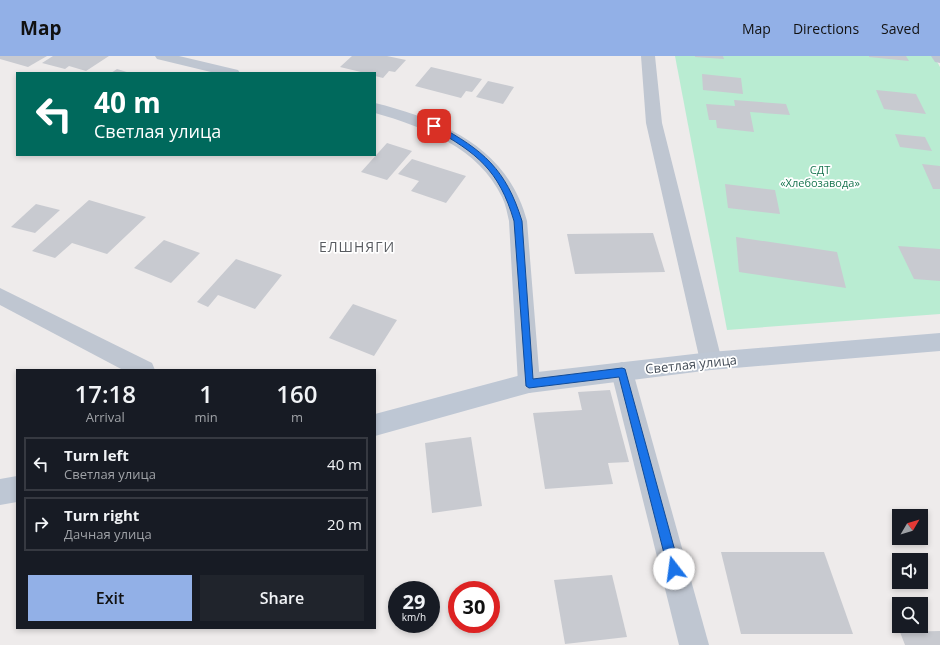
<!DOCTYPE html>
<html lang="en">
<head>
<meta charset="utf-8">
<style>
  :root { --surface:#171b24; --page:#20242c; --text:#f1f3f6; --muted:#9ea1a6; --line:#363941; --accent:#92b0e7 }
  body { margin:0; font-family:"Open Sans",sans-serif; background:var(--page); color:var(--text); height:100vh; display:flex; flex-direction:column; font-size:15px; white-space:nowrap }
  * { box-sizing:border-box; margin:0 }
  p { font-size:13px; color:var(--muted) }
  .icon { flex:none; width:22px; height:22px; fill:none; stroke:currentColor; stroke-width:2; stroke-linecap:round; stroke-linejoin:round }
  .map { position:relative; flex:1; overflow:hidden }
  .sheet { position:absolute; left:16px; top:313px; width:360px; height:260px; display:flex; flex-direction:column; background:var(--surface); border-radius:0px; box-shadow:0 2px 6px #0003 }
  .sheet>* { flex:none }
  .guide { position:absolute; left:16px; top:16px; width:360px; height:84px; border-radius:0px; box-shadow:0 2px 6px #0003; background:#00695c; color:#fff; overflow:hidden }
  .needle { width:26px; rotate:52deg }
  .controls { position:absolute; left:892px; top:453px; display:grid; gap:8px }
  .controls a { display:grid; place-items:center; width:36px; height:36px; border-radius:0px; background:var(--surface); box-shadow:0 2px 6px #0003; font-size:20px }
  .speed { position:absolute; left:388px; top:525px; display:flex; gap:8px; font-size:20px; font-weight:700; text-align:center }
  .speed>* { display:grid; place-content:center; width:52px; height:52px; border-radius:50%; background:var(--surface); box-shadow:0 2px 6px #0003; line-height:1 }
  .speed small { font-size:10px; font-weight:400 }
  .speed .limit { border:6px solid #d22; background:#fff; color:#111 }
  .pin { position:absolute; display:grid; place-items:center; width:34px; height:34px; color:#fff; margin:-17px; border-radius:8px; box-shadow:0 2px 6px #0006 }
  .me { position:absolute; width:44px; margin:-22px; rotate:345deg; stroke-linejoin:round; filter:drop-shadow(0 0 3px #0008) }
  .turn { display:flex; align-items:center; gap:14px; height:84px; padding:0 12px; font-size:18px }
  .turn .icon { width:52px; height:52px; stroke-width:2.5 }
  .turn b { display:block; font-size:28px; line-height:34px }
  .eta { display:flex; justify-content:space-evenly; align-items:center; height:68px; text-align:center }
  .eta b { font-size:24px; font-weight:600; line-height:28px }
  .action { display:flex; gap:8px; margin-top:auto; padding:8px 12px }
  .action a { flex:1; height:46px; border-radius:0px; background:var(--accent); color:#111; font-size:16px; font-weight:600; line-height:46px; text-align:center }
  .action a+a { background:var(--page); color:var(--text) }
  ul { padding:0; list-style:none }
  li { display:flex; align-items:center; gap:12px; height:54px; margin:0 8px 6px; padding:0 4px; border:2px solid var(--line); border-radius:0px }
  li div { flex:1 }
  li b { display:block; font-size:15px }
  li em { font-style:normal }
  header { display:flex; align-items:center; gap:24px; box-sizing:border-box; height:56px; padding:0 20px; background:var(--accent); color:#111 }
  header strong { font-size:19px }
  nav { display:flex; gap:22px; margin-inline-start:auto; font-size:14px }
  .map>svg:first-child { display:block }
  .green { fill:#b9ecd2 }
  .building { fill:#c8cad0 }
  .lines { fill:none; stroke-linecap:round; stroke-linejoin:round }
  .street { fill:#bfc6d1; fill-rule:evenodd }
  .secondary { fill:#bec7d4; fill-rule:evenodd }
  .route { fill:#1a73e8; stroke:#114b97 }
  .labels { text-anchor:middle; stroke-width:3.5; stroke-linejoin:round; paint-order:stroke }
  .far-park-label { font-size:11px; fill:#197550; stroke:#fff }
  .street-label { font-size:13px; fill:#444d58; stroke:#fff }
  .neighbourhood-label { font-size:14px; letter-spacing:1px; fill:#585b60; stroke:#fff }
</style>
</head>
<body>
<header>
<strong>Map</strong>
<nav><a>Map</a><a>Directions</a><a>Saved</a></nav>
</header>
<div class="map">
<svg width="940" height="589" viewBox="0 0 940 589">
  <rect width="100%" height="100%" fill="#eeebeb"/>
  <path class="green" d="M675,0H934L940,11V258L727,274Z"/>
  <g class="building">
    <path d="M0,0H47L28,11L0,3Z"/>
    <path d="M53,0H109L86,15L69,10L65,13L42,7Z"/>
    <path d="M352,0H387L406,4L395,16L389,15L383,22L375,20V17H365L340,11Z"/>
    <path d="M695,0H723L724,3L695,1Z"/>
    <path d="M869,0H906L909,5L869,1Z"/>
    <path d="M431,11L482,23L472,36L466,35L461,42L415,30Z"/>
    <path d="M117,13L130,17H111Z"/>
    <path d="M702,18L741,22L743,38L703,34Z"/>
    <path d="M488,25L514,31L503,48L476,41Z"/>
    <path d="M876,34L916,38L926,58L884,53Z"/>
    <path d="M734,44L786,48L790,59L750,56L754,76L717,72L716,64H709L706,48L735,50Z"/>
    <path d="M895,78L925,81L932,95L900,91Z"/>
    <path d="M387,87L412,95L387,124L361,116Z"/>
    <path d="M412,103L466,120L446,147L411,135L419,125L398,118Z"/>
    <path d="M922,108L940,110V133H933Z"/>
    <path d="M725,128L775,134L780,158L728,152Z"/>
    <path d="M89,144L146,161L107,198L72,187L55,202L32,195Z"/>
    <path d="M36,148L60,154L35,177L11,171Z"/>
    <path d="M653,177L665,216L575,218L567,178Z"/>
    <path d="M736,181L837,196L846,232L739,216Z"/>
    <path d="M164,184L200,197L171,227L134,212Z"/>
    <path d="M898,190L940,193V225L914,223Z"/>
    <path d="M236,203L282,219L255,253L218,239L208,251L197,246Z"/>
    <path d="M353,248L397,264L374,300L329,282Z"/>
    <path d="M610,334L629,406L608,407L613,428L545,433L533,357L582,354L578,336Z"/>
    <path d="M471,381L482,450L432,457L425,387Z"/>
    <path d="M721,496H824L853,578H741Z"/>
    <path d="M612,519L627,581L565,588L554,524Z"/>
    <path d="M940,575V589H905L900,576Z"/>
  </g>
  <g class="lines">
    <g class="street">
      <path d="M155,0H179L238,14L240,17H215L157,3Z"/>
      <path d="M641,0H655L662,67L722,305L719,312L711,314L703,312L700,305L646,67Z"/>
      <path d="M931,0H940V7L935,6Z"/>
      <path d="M375,47C443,64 508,92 527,165L540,327L537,334L529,337L521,334L518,327L509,165C507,157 506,149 502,141C479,92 424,71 375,57Z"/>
      <path d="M0,232L152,307L155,314H123L0,249Z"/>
      <path d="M622,306L630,309L633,316L709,589H679L611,316L614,309Z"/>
    </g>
    <g class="secondary">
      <path d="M940,277V295L711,314L529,337L375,380V358L529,317L711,296Z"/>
      <path d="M17,420V446L0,449V423Z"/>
    </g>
  </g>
  <path class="route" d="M432,69H437C483,94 506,113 522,165L533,323L622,312L625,313L680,513L678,517L674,519L670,517L668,513L619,321L529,332L526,330L514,165C499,114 477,97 432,72Z"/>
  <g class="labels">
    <g class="far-park-label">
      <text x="820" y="118">СДТ<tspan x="820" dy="13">«Хлебозавода»</tspan></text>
    </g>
    <g class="street-label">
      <text transform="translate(691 308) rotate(-6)" y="5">Светлая улица</text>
    </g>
    <g class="neighbourhood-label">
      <text x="357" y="196">ЕЛШНЯГИ</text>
    </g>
  </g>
</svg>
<div class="controls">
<a><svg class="needle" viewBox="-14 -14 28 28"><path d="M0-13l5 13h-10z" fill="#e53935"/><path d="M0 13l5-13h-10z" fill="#9ea1a6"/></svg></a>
<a><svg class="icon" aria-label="sound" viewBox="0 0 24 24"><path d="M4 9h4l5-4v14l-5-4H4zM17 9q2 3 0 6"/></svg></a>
<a><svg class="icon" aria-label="search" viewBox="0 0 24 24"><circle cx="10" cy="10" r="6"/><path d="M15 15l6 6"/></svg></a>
</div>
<div class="speed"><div>29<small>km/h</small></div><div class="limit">30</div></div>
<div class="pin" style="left:434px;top:70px;background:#d93025"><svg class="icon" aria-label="arrive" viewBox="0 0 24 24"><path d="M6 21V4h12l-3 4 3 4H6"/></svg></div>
<svg class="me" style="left:674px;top:513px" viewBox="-20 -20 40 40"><circle r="19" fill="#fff"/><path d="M0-13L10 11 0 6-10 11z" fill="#1a73e8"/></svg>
<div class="guide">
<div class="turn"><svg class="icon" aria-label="left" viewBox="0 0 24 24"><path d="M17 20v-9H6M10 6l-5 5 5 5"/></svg><div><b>40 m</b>Светлая улица</div></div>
</div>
<section class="sheet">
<div class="eta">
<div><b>17:18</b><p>Arrival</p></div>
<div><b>1</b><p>min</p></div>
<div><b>160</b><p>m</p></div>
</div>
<ul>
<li><svg class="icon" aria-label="left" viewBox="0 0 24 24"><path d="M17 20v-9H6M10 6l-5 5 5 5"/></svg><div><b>Turn left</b><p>Светлая улица</p></div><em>40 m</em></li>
<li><svg class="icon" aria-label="right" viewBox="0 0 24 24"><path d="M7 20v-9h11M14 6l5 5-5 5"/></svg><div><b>Turn right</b><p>Дачная улица</p></div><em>20 m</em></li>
</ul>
<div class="action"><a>Exit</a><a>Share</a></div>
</section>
</div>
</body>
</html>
